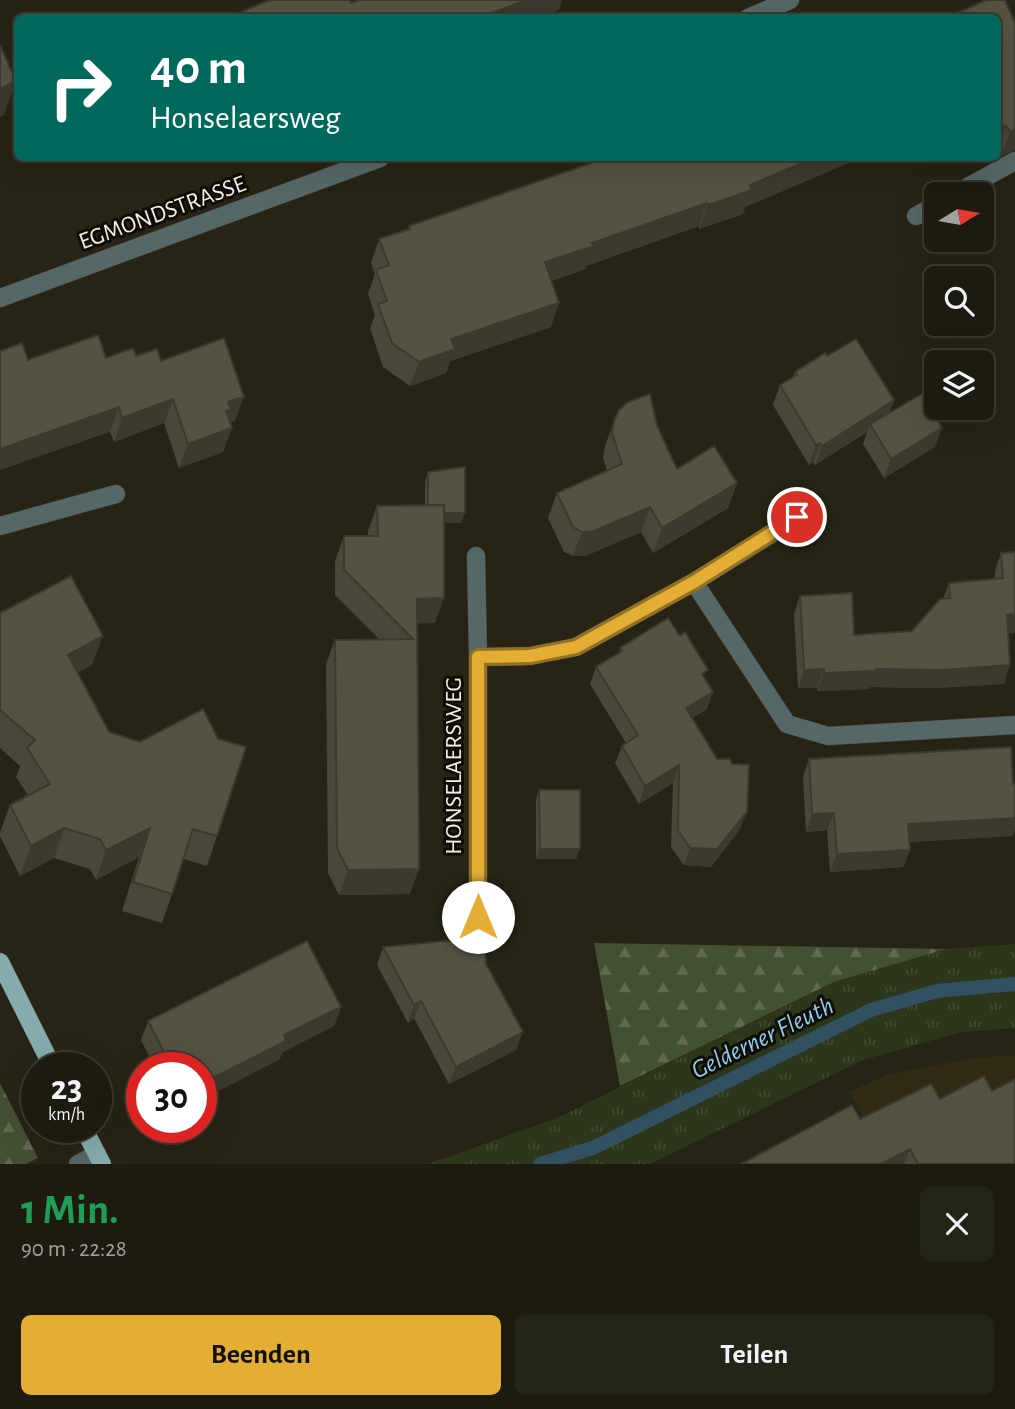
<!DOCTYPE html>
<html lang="de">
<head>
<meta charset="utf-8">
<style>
  :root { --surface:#1d1b10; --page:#252419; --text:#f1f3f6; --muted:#a0a19f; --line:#3b3930; --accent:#e4ae35 }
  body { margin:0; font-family:"Alegreya Sans",sans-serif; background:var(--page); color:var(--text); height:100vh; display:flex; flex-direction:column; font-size:26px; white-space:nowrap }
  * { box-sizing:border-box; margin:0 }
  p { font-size:23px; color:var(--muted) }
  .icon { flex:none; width:38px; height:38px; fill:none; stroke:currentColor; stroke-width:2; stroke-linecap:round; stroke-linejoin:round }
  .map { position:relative; height:1164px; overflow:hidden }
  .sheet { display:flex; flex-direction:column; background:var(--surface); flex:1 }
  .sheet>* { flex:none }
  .hud { position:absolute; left:14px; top:14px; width:987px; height:147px; border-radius:10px; box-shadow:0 7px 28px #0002,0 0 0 2px var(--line); background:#00695c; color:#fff; overflow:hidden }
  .needle { width:46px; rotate:79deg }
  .fabs { position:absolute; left:924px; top:182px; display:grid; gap:14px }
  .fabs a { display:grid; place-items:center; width:70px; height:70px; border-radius:10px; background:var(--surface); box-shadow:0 7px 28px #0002,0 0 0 2px var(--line); font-size:35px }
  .speed { position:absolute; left:21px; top:1052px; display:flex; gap:14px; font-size:35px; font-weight:700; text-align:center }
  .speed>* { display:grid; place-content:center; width:91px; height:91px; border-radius:50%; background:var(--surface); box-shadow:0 7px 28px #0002,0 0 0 2px var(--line); line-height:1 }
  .speed small { font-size:18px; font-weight:400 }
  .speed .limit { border:10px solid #d22; background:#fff; color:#111 }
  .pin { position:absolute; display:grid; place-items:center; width:60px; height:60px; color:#fff; margin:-30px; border:4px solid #fff; border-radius:50%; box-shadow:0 2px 7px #0007 }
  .me { position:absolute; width:77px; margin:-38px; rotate:0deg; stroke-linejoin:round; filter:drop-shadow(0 0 5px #0008) }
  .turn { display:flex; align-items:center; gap:24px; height:147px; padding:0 21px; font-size:32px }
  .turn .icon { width:91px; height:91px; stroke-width:2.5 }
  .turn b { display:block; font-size:49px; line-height:60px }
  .round { display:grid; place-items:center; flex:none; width:74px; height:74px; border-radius:10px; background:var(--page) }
  .head { display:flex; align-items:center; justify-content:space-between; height:119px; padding:0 21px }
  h1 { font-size:42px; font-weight:700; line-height:52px; color:#1e9e55 }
  .button { display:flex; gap:14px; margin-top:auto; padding:14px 21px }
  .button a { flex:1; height:80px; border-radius:10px; background:var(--accent); color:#111; font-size:28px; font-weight:700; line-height:80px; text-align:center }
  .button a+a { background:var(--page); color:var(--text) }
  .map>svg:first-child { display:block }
  .built { fill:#302b15 }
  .grass { fill:url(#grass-tufts) }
  .forest { fill:url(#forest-firs) }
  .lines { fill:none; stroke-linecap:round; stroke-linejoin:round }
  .stream { stroke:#315162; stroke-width:14 }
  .service-casing { stroke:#434032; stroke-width:19 }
  .minor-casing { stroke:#434032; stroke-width:19 }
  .primary-casing { stroke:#434032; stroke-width:19 }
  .service { stroke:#566768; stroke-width:18 }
  .minor { stroke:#566768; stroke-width:18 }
  .primary { stroke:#86abad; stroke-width:18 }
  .wall { fill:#4a4739 }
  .shaded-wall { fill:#3c392e }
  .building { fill:#565242; stroke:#3c392e; stroke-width:2 }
  .route-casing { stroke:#947122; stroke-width:18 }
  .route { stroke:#e4ae35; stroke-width:12 }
  .labels { text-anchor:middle; stroke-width:6; stroke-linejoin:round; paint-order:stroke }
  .street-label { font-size:24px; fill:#f1efe5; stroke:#0f0d07 }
  .water-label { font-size:26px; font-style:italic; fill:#91ceee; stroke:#0f0d07 }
</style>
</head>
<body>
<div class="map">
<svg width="1015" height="1164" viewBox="0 0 1015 1164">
  <defs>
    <pattern id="grass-tufts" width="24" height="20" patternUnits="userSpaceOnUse" patternTransform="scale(1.75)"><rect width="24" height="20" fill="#2b361b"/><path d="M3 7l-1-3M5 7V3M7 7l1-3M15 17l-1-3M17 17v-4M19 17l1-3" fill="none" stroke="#404a31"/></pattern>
    <pattern id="forest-firs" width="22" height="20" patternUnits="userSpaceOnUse" patternTransform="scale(1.75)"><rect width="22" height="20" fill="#445034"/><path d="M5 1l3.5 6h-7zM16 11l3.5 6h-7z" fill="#5f6a51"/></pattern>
  </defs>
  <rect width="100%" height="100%" fill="#272415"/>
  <path class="built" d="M1015,1055V1164H889L849,1092L887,1075L974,1058Z"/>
  <path class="grass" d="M1015,944V1028L961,1032L863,1060L650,1164H428L557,1118L834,982L946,949Z"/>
  <g class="forest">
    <path d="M594,943L946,949L834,982L620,1086Z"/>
    <path d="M0,1083L38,1158L26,1164H0Z"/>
  </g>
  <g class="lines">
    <path class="stream" d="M540,1164L593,1148L871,1010L937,991L1015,984"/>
    <g class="service-casing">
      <g id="service">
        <path d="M955,194L1015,161"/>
        <path d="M916,216L936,205"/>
        <path d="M0,526L116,494"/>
        <path d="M78,1164L97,1154"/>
      </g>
    </g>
    <g class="minor-casing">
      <g id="minor">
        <path d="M748,18L790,0"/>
        <path d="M0,298L380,158"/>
        <path d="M476,556L478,657"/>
        <path d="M694,582L797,518"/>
        <path d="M478,917V657L530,656L576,647L694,582L787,724L828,736L1015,725"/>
      </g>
    </g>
    <g class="primary-casing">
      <g id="primary">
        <path d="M0,962L53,1068"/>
        <path d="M83,1127L102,1164"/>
      </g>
    </g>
    <use href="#service" class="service"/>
    <use href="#minor" class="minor"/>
    <use href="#primary" class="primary"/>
  </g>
  <g class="wall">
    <path d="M998,18L1015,23V150L1001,156L998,150Z"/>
    <path d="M606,158H860L745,207L743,214L699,229V226L586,266L585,269L551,281V327L450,361L446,373L410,386L383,367L370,328L375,315L368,294L375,274L371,263L379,239L407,230L409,226Z"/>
    <path d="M136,356L161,361L235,421L230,423L223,452L179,468L164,423L114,442L110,432L28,360L106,358Z"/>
    <path d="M827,356L894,400L889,413L935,447L884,478L863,444L867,432L815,465L813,462L809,465L773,405L780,385L793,377L795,372Z"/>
    <path d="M614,421L657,426L677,469L737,483L728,508L653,553L641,532L585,556H573L564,552L548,518L557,493L607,471L603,458L605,446Z"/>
    <path d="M428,472L461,523H444L435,623H417L410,894L339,895L328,873L326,664L335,640L379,639L335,595V561L344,536H368V531L377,506H425V482Z"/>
    <path d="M1001,553L1009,633L1004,684L935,688L870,687L869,689L817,691V688H798L794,614L800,596L854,635L912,631L943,599L949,583L995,579V571Z"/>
    <path d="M0,613L92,665L77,673L109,732L217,836L207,866L184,859L162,923L122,911L139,857L96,880L90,869L54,858L20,876L0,836V832L10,805L28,795L16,777L20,766L0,748Z"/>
    <path d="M620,648L705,678L707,709L692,718L740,829L711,867L684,865L671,847L673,783L639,804L615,763L622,746L626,743L590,684L596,667L619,653Z"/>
    <path d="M809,759L1013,836L909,842L910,850L903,867L830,872L827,830L806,832L803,777Z"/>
    <path d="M539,790L576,859H536V800Z"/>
    <path d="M383,947L486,964L516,1050L449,1084L414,1018L408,1023L377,965Z"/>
    <path d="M341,1007L334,1026L283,1052L279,1060L201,1068H155L141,1040L148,1021Z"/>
    <path d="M992,1091L1015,1164H741L860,1119L940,1099Z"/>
  </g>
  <g class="shaded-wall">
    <path d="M527,0H562L559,10L537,18H478Z"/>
    <path d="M16,81L4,115L0,117V89Z"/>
    <path d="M1006,126L998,149V129Z"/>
    <path d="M1015,129V150L1001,156L1010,132Z"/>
    <path d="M814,158H860L745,207L743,214L699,229L708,205L750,185Z"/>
    <path d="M707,203L699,226L586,266L585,269L536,286L545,262L592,243Z"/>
    <path d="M559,303L551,327L450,361L446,373L410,386L419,362L451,339Z"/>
    <path d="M244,397L235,421L226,424L232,428L223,452L179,468L188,444L228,402Z"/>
    <path d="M173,399L164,423L114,442L122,418Z"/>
    <path d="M894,400L887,419L870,424L867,432L815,465L822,446Z"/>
    <path d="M119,407L110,432L0,470V449Z"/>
    <path d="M942,428L935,447L884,478L891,459Z"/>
    <path d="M820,443L813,462L809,465L816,445Z"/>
    <path d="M737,483L728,508L653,553L662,528Z"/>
    <path d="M650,507L641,532L585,556H573L582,532Z"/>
    <path d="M428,513H465L461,523H425Z"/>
    <path d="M444,598L435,623L408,624L417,599Z"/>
    <path d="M1015,614V633L1001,634L1007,615Z"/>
    <path d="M103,636L92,665L57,684L68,655Z"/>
    <path d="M1010,665L1004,684L935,688L870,687L869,689L817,691L824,673L876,669Z"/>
    <path d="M824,669L817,688H798L804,670Z"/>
    <path d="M713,692L707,709L679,726L686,708Z"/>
    <path d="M679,765L673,783L639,804L645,786Z"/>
    <path d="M747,812L740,829L711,867L684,865L690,848Z"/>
    <path d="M834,813L827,830L806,832L812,814Z"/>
    <path d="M1015,818V830L1013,836L901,842L908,824Z"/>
    <path d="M64,828L54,858L20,876L31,846Z"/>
    <path d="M150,828L139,857L96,880L106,850Z"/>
    <path d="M540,849H580L576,859H536Z"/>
    <path d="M910,850L903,867L830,872L837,854Z"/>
    <path d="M419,869L410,894L339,895L348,870Z"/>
    <path d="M421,1001L414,1018L408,1023L414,1005Z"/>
    <path d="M341,1007L334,1026L283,1052L279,1060L201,1100V1084L284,1035Z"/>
    <path d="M523,1032L516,1050L449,1084L456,1067Z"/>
    <path d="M910,1149L904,1164H881Z"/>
  </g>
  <g class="building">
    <path d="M270,0H350L351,3L359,0H527L478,18H226Z"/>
    <path d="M986,0H1005L1015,23V129L1010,132L1006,126L998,129V18H946Z"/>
    <path d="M0,45L16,81L0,89Z"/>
    <path d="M606,158H814L750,185L752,190L708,205L707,203L592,243L594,246L545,262L559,303L451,339L455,349L419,362L392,343L378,304L387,301L376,270L389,265L379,239L410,229L409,226Z"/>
    <path d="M98,335L106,358L133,348L136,356L157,349L161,361L224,338L244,397L228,402L231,410L226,411L232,428L188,444L173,399L122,418L119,407L0,449V351L22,343L28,360Z"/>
    <path d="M856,339L894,400L822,446L820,443L816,445L780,385L797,375L795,372L825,353L827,356Z"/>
    <path d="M650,394L657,426L677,469L714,446L737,483L662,528L650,507L594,531L582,532L573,527L557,493L622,464L612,433L614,421L619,410L628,402Z"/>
    <path d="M922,394L942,428L891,459L870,424Z"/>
    <path d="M465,467V513H444V505L428,506V472Z"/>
    <path d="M444,505V598L417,599L419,869L348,870L337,848L335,640L413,639L344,570V536H378L377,506Z"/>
    <path d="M1015,552V614L1007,615L1010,665L942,670L876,669V671L824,673V669L804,670L800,596L852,593L854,635L912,631L940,599L950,598L949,583L1003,578L1001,553Z"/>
    <path d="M71,576L103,636L68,655L109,732L140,742L203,709L218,739L246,747L217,836L193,829L172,894L133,882L150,828L106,850L100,839L64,828L31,846L10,805L50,784L27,748L35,740L0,710V613Z"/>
    <path d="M668,618L680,636L685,632L708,670L702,674L713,692L686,708L717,759H730L732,764L749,765L747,812L717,849L690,848L678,830L679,765L645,786L622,746L638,735L596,667L622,651L620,648Z"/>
    <path d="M1011,747L1013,784H1015V818L908,824L910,850L837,854L834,813L812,814L809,759Z"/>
    <path d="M539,790H580V849H540Z"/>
    <path d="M484,937L486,964L523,1032L456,1067L421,1001L414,1005L383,947Z"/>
    <path d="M307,941L341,1007L284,1035L286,1041L201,1084V1068H172L148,1021Z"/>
    <path d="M984,1076L992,1091L1015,1079V1164H918L910,1149L881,1164H741L852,1105L860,1119L931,1084L940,1099Z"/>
  </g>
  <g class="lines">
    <g class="route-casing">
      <path id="route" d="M478,917V657L530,656L576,647L694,582L797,517"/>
    </g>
    <use href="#route" class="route"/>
  </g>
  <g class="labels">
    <g class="street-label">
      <text transform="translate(162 212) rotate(-20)" y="8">EGMONDSTRASSE</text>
      <text transform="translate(453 766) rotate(-90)" y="8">HONSELAERSWEG</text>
    </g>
    <g class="water-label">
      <text transform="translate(762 1037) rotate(-26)" y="9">Gelderner Fleuth</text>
    </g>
  </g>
</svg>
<div class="fabs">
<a><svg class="needle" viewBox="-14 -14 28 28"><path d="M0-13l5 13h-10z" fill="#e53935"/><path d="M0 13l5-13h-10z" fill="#a0a19f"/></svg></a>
<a><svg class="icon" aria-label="search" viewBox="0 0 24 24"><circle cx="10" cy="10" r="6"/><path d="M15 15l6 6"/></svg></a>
<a><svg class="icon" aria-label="layers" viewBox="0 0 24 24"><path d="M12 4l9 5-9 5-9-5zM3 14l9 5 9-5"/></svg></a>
</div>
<div class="speed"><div>23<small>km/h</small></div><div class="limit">30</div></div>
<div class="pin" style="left:797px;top:517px;background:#d93025"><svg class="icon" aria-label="arrive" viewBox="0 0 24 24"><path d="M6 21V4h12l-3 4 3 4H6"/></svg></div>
<svg class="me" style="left:478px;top:917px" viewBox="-20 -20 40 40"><circle r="19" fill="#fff"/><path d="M0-13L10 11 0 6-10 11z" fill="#e4ae35"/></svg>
<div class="hud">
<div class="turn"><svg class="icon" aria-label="right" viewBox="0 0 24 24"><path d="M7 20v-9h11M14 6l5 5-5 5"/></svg><div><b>40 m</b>Honselaersweg</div></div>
</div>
</div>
<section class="sheet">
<div class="head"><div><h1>1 Min.</h1><p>90 m · 22:28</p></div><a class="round"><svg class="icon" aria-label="close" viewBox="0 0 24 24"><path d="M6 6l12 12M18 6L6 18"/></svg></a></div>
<div class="button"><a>Beenden</a><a>Teilen</a></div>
</section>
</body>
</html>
